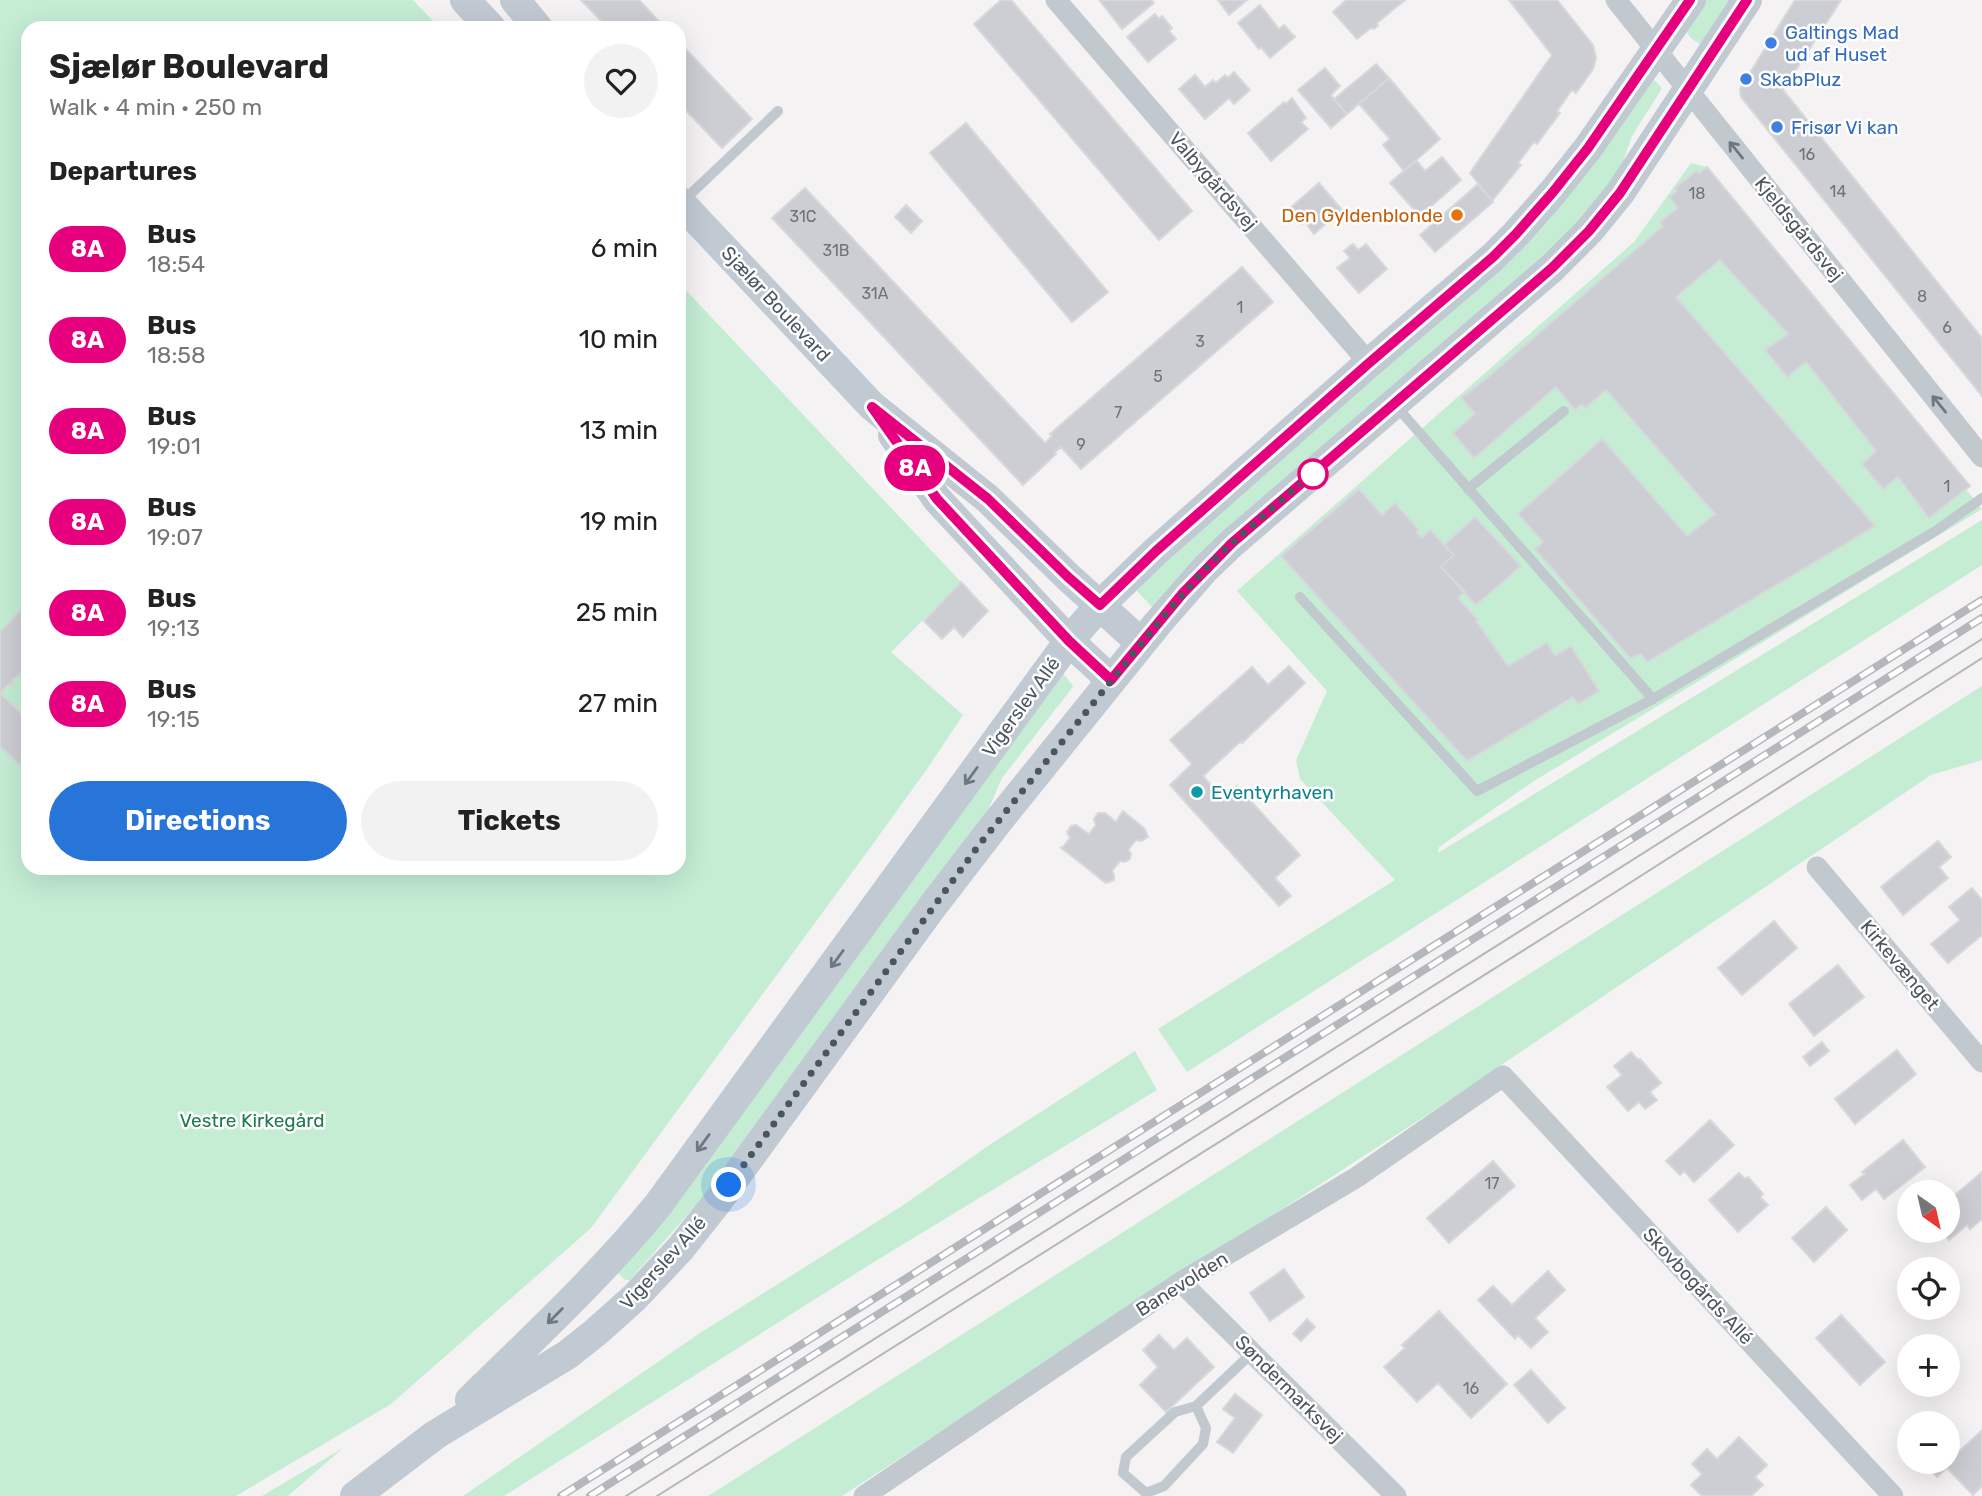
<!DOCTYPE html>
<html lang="en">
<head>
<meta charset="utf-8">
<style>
	body { margin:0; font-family:Rubik,sans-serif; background:#f2f2f2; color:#222; height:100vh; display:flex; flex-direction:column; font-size:26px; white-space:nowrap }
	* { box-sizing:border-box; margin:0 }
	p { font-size:23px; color:#767676 }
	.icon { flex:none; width:38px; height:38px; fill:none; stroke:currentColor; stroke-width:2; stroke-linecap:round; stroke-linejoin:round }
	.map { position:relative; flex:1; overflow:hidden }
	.drawer { position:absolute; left:21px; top:21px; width:665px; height:854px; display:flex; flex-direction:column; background:#fff; border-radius:21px; box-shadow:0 7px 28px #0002 }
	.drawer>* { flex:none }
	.badge { padding:0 14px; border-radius:23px; font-size:24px; line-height:46px }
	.needle { width:46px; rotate:146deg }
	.controls { position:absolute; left:1897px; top:1180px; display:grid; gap:14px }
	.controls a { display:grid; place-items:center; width:63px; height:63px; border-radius:50%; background:#fff; box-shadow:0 7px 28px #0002; font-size:35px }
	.you { position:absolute; width:35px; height:35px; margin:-18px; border:5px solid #fff; border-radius:50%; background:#1a73e8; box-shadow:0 0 0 10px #1a73e833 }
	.map>.badge { position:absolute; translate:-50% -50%; box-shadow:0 0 0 4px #fff }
	h2 { padding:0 28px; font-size:26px; line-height:63px }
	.round { display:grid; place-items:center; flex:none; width:74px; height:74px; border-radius:37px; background:#f2f2f2 }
	.headline { display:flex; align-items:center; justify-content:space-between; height:119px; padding:0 28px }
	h1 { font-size:33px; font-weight:700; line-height:52px }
	.button { display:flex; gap:14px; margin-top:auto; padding:14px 28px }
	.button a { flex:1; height:80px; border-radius:42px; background:#2775d8; color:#fff; font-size:28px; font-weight:700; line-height:80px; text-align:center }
	.button a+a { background:#f2f2f2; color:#222 }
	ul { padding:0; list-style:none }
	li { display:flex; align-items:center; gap:21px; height:91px; padding:0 28px }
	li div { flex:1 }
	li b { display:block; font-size:26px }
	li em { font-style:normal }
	li .badge { min-width:77px; font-weight:700; text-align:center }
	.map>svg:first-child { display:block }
	.green { fill:#c4edd4 }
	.building { fill:#ccced3; stroke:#d6d8dc; stroke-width:2 }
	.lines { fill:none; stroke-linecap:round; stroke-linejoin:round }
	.lane { stroke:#c1c9cf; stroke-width:10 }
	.street { stroke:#c1c9cf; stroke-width:21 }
	.secondary { stroke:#c1cad3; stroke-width:30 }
	.tram { stroke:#b4b7bb; stroke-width:2 }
	.rail-casing { stroke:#b4b7bb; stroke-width:8 }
	.rail { stroke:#fff; stroke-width:5; stroke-dasharray:16; stroke-linecap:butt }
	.oneway { stroke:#6e7880 }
	.oneway2 { stroke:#6e7881 }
	.line-casing { stroke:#fff; stroke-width:16 }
	.line { stroke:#e6007e; stroke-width:10 }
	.walk { stroke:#4b555e; stroke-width:7; stroke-dasharray:0 12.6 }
	.shop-dot { fill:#3f7fe0; stroke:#fff; stroke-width:2.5 }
	.food-dot { fill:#e8710a; stroke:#fff; stroke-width:2.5 }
	.stop-dot { fill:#fff; stroke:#e6007e; stroke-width:3.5 }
	.culture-dot { fill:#0f9aa8; stroke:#fff; stroke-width:2.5 }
	.labels { text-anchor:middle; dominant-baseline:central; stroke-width:5; stroke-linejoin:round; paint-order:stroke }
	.number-label { font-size:16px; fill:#6b737b }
	.shop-label { font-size:19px; fill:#366cbe; stroke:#fff; text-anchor:start }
	.street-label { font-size:19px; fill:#4b555e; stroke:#fff }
	.food-label { font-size:19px; fill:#c56008; stroke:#fff; text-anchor:end }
	.culture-label { font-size:19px; fill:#0d838f; stroke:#fff; text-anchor:start }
	.park-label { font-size:19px; fill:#1f7b4d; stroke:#fff }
</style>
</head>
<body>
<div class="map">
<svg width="1982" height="1496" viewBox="0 0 1982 1496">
	<rect width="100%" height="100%" fill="#f4f2f2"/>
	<!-- green -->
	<path class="green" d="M0,0H413L440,28H28V868H679V283L961,582L891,652L963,715L927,769L870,848L591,1228L391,1404L236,1496H0Z
		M1705,0H1733L1702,46L1691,38L1685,30Z
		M1653,79L1661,87V90L1632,136L1619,173L1575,229L1154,609L1135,589Z
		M1691,163L1707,167L1982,509L1534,781L1439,847L1438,853L1982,520V565L1187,1072L1158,1029L1395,880L1300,779L1296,760L1327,691L1237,591L1634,242Z
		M1063,673L1073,686L1072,688L1002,778L989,808L961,848L702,1198L630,1280H625L618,1273Z
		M1982,686V760L1931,775L1442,1105L842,1496H708Z
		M1135,1051L1157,1090L869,1265L504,1496H463L700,1333L902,1206L988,1146Z
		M343,1448L288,1496H262Z"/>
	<!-- building -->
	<path class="building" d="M581,0H639L665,28H608Z
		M1001,0H1011L1192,211L1159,240L974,24Z
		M1102,0H1151L1154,3L1122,29L1100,1Z
		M1218,0H1247L1229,15Z
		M1346,0H1405L1377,23L1378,26L1374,29L1371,28L1357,39L1333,12Z
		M1509,0H1557L1593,45L1596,58L1593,69L1576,93L1572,90L1557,111L1560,113L1537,144L1534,142L1518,163L1521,165L1492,201L1470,173L1552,55Z
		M1795,0H1841L1783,90L1982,338V396L1741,97L1740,89Z
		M1260,5L1279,29L1284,25L1295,37L1270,58L1261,47L1259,49L1238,23Z
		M1155,14L1159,19L1162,16L1172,28L1169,31L1176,39L1148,62L1127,37Z
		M679,42L752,119L722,148L679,103Z
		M1376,64L1389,78L1347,114L1334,99Z
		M1325,68L1340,86L1331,95L1347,114L1331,128L1298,90Z
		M1234,72L1250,90L1234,104L1229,98L1205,119L1179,89L1195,75L1205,87L1213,80L1216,83L1225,75L1228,78Z
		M1389,78L1440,139L1404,171L1383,145L1390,139L1359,104Z
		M1292,98L1306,118L1301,122L1308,129L1271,161L1248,133L1284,102L1286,104Z
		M966,123L1108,292L1072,322L930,153Z
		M1442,157L1461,180L1420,216L1390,183L1416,160L1425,171Z
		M1707,167L1970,486L1929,518L1898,477L1883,489L1862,464L1876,451L1806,362L1787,377L1765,350L1788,334L1720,260L1676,297L1875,526L1647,662L1641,654L1630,658L1535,549L1543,542L1518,514L1602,439L1687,536L1715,514L1606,390L1585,408L1582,404L1575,410L1556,387L1474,458L1453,433L1475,414L1461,398L1486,379L1663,226L1660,222L1678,208L1669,197L1677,191L1675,188L1695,172L1697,171L1699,173Z
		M1319,183L1342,210L1314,234L1304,221L1302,224L1289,209Z
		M1478,184L1493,202L1435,252L1420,235Z
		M805,188L1045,443L1052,436L1050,434L1242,267L1273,302L1081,469L1061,447L1054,453L1056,454L1023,485L772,218Z
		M906,205L922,221L911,233L895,217Z
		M1353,244L1358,250L1366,244L1387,269L1359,293L1337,268L1350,258L1344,251Z
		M1359,489L1382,515L1395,503L1419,530L1416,532L1422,538L1430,530L1454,555L1441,567L1465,592L1458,598L1478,620L1476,621L1508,666L1547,643L1555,656L1571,646L1599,691L1578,704L1573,697L1467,761L1281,556Z
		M1475,517L1521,566L1476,605L1441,567L1454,555L1444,545Z
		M961,582L988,611L963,637L954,627L942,639L924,621Z
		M25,605L28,607V664L21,672L23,674L21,676L19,674L11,682L13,684L11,686L9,684L0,693L28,720V773L0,746V632Z
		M1289,666L1305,683L1242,743L1241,741L1203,776L1223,799L1237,786L1300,855L1275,878L1291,896L1279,906L1170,785L1192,764L1170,740L1252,667L1268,685Z
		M1123,811L1145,829L1148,837L1141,841L1136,840L1128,850L1131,853L1130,859L1125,862L1120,861L1112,871L1114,875V880L1106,883L1060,847L1062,848L1070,838L1067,832L1071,826L1076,825L1089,834L1096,825L1094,819L1098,813H1105L1116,822Z
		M1938,841L1951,857L1939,867L1948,878L1903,915L1881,887Z
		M1972,888L1982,900V935L1948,963L1931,944L1960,920L1949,907Z
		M1774,921L1797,948L1742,995L1718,968Z
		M1838,965L1864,997L1814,1036L1789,1004Z
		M1822,1042L1829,1051L1810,1066L1803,1057Z
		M1897,1050L1916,1074L1855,1124L1835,1099Z
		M1631,1052L1638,1060L1640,1059L1661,1083L1650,1092L1657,1100L1645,1109L1639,1102L1628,1111L1607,1087L1622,1075L1614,1066Z
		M1710,1120L1734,1145L1694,1182L1684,1171L1680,1175L1666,1161Z
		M1903,1140L1925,1167L1884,1199L1876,1189L1862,1200L1850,1185L1865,1174L1862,1172Z
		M1493,1161L1515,1186L1449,1243L1427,1218Z
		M1982,1172V1219L1970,1229L1967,1225L1949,1240L1941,1230H1948V1201Z
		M1739,1173L1745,1179L1748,1177L1763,1194L1760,1197L1768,1205L1738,1232L1709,1200Z
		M1826,1207L1847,1230L1814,1262L1792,1238Z
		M1284,1269L1304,1297L1270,1321L1250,1293Z
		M1548,1271L1565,1290L1535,1318L1548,1332L1531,1348L1518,1335L1515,1339L1478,1300L1493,1286L1512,1305Z
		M1439,1311L1507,1384L1471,1418L1438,1383L1417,1402L1384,1367L1405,1348L1402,1345Z
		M1841,1315L1885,1362L1860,1385L1816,1338Z
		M1307,1319L1315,1327L1301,1341L1293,1334Z
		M1159,1335L1174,1350L1187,1338L1214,1367L1166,1412L1140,1385L1158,1367L1143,1350Z
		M1531,1370L1565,1408L1548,1423L1514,1385Z
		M1235,1394L1262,1415L1233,1453L1217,1442L1235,1418L1223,1409Z
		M1982,1430V1486L1973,1495L1947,1468L1937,1477L1922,1461H1948V1457L1950,1460Z
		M1739,1437L1767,1465L1755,1477L1763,1485L1751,1496H1702L1691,1485L1702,1474L1692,1464L1707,1449L1717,1459Z"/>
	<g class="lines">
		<!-- lane -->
		<path class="lane" d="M681,203L778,111
			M1396,406L1653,699
			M1468,489L1564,411
			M1300,597L1477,791L1653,699L1937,530L1982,498
			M1196,1406L1206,1428L1203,1444L1164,1486L1146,1493L1123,1473L1126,1457L1175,1412L1196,1406L1252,1353"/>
		<!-- street -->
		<path class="street" d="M1056,0L1369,363
			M1616,0L1982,457
			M1817,867L1982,1062
			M1181,1282L1396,1496
			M864,1496L1181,1282L1357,1177L1503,1076L1893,1496"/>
		<!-- secondary -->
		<path class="secondary" d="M465,0L491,28
			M515,0L538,28
			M679,201L872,406L988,499L1068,577L1141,643
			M893,435L937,499L1069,641L1111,680
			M470,1400C534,1337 601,1275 658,1205L1069,641L1100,605L1156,551L1369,363L1493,257L1516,234L1553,192L1588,148L1691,0
			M355,1496L435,1435L567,1355L596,1332L634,1298L680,1249L718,1201L932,907L995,825L1157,624L1205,569L1232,543L1552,268L1589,231L1620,193L1747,0"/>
		<!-- tram -->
		<path class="tram" d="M626,1496L1982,639
			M657,1496L1578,916L1982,658"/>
		<!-- rail casing -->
		<g class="rail-casing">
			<path id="rail" d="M561,1496L1982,600
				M590,1496L1982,618"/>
		</g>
		<!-- rail -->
		<use href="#rail" class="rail"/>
	</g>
	<!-- one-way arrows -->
	<defs><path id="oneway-shaft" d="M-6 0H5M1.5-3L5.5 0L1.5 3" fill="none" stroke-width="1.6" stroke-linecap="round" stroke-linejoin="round" transform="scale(1.75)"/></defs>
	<g class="oneway">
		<use href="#oneway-shaft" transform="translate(1736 150) rotate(-129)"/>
		<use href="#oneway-shaft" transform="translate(1939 404) rotate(-129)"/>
	</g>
	<g class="oneway2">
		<use href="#oneway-shaft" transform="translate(971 776) rotate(126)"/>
		<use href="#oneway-shaft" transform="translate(837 959) rotate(126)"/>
		<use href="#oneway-shaft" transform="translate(703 1143) rotate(126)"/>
		<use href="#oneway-shaft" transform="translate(555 1316) rotate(135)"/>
	</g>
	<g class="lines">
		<!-- line casing -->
		<g class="line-casing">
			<path id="line" d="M1690,0L1588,148L1553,192L1516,234L1493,257L1369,363L1156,551L1100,605L1068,577L988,499L872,407L937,499L1069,641L1111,680L1183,593L1232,543L1552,268L1589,231L1620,193L1747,0"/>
		</g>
		<!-- line -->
		<use href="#line" class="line"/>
		<!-- walk -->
		<path class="walk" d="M729,1185L979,845L1157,624L1205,569L1232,543L1316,470L1313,474"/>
	</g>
	<!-- markers -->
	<g class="shop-dot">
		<circle cx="1771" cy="43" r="7"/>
		<circle cx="1746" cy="79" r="7"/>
		<circle cx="1777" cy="127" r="7"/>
	</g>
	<circle class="food-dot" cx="1457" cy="215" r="7"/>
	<circle class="stop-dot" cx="1313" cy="474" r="14"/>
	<circle class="culture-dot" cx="1197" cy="792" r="7"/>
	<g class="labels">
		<!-- number labels -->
		<g class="number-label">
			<text x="1807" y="154">16</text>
			<text x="1838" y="191">14</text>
			<text x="1697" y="193">18</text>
			<text x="803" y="216">31C</text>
			<text x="836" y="250">31B</text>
			<text x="875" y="293">31A</text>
			<text x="1922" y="296">8</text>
			<text x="1240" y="307">1</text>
			<text x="1947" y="327">6</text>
			<text x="1200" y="341">3</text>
			<text x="1158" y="376">5</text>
			<text x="1118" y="412">7</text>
			<text x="1081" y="444">9</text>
			<text x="1947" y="486">1</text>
			<text x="1492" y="1183">17</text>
			<text x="1471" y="1388">16</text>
		</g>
		<!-- shop labels -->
		<g class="shop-label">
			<text x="1785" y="32">Galtings Mad<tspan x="1785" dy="22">ud af Huset</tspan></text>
			<text x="1760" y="79">SkabPluz</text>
			<text x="1791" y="127">Frisør Vi kan</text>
		</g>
		<!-- street labels -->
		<g class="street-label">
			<text transform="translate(1213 181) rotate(49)">Valbygårdsvej</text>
			<text transform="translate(1799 229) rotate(51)">Kjeldsgårdsvej</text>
			<text transform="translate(776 304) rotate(47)">Sjælør Boulevard</text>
			<text transform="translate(1021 707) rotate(-54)">Vigerslev Allé</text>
			<text transform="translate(1900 965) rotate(50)">Kirkevænget</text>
			<text transform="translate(663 1263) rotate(-48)">Vigerslev Allé</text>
			<text transform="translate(1182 1284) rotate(-32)">Banevolden</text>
			<text transform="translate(1698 1286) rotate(47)">Skovbogårds Allé</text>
			<text transform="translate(1289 1389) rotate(45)">Søndermarksvej</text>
		</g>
		<!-- food labels -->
		<g class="food-label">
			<text x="1443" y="215">Den Gyldenblonde</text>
		</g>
		<!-- culture labels -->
		<g class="culture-label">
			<text x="1211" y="792">Eventyrhaven</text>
		</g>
		<!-- park labels -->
		<g class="park-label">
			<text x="252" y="1120">Vestre Kirkegård</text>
		</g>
	</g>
</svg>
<div class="controls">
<a><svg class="needle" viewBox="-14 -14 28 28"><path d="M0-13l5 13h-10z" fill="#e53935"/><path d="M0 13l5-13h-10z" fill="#767676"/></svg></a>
<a><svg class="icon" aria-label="locate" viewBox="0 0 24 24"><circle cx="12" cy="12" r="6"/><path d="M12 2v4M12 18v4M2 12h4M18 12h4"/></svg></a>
<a>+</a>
<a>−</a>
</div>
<div class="you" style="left:729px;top:1185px"></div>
<b class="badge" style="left:915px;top:468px;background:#e6007e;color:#fff">8A</b>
<section class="drawer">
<div class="headline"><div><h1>Sjælør Boulevard</h1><p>Walk · 4 min · 250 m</p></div><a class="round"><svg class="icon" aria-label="heart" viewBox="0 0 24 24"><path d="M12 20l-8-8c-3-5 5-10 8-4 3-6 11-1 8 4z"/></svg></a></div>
<h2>Departures</h2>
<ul>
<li><span class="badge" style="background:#e6007e;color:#fff">8A</span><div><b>Bus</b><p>18:54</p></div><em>6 min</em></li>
<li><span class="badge" style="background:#e6007e;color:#fff">8A</span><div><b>Bus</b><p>18:58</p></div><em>10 min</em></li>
<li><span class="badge" style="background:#e6007e;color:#fff">8A</span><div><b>Bus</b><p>19:01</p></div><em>13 min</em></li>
<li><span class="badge" style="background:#e6007e;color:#fff">8A</span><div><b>Bus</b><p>19:07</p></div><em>19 min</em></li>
<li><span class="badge" style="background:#e6007e;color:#fff">8A</span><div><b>Bus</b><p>19:13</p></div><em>25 min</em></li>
<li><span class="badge" style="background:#e6007e;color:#fff">8A</span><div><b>Bus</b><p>19:15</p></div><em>27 min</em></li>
</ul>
<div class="button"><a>Directions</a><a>Tickets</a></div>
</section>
</div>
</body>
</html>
